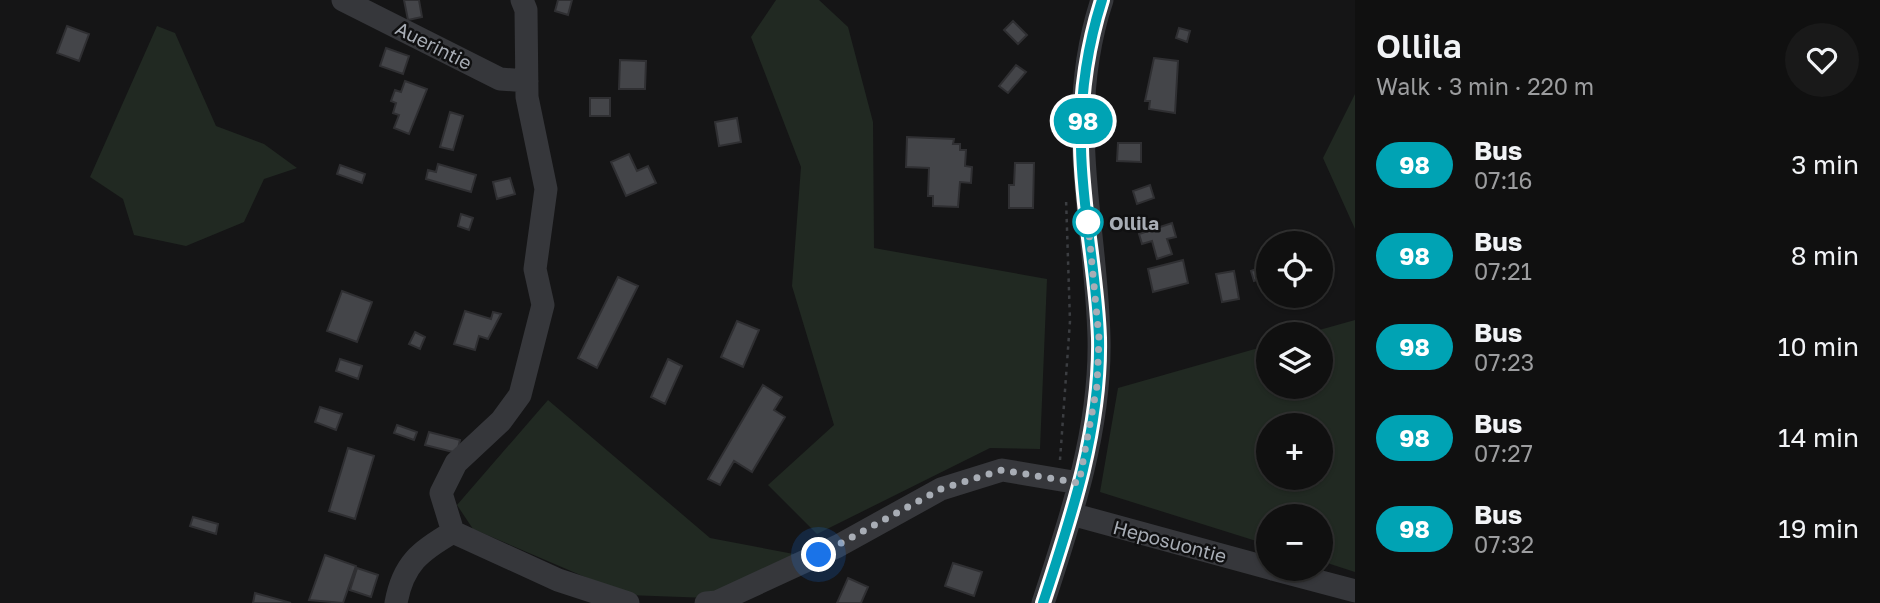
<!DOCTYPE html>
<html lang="en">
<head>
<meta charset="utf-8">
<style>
	body { margin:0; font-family:"Golos Text",sans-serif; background:#191919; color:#f1f3f6; height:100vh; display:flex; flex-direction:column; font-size:26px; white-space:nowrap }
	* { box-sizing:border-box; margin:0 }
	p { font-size:23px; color:#9c9d9f }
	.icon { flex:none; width:38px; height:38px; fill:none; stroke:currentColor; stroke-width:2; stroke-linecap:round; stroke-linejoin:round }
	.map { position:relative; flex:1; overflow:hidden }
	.details { display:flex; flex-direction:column; background:#101010; width:525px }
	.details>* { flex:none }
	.badge { padding:0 14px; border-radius:23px; font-size:24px; line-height:46px }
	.buttons { position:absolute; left:1256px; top:231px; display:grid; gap:14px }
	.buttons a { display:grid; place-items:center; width:77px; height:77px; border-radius:50%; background:#101010; box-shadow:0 2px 5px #0004,0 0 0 2px #303030; font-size:35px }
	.you { position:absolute; width:35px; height:35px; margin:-18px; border:5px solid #fff; border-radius:50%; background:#1a73e8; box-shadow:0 0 0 10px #1a73e833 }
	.map>.badge { position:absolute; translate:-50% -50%; box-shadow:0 0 0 4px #fff }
	.round { display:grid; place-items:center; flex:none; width:74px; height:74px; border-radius:37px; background:#191919 }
	.overview { display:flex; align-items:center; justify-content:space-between; height:119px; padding:0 21px }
	h1 { font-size:33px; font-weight:600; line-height:52px }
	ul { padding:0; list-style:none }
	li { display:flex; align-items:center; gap:21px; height:91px; padding:0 21px }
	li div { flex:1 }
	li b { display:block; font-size:26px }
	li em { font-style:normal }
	li .badge { min-width:77px; font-weight:700; text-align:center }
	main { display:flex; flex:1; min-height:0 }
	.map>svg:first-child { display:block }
	.green { fill:#212922; fill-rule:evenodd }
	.building { fill:#444549; stroke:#2f2f32; stroke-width:2 }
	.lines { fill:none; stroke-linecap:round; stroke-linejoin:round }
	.path { stroke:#3c3e42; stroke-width:2.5; stroke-dasharray:3.5 5; stroke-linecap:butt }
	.minor { stroke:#36373b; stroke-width:23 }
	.line-casing { stroke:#fff; stroke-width:16 }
	.line { stroke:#00a3b4; stroke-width:10 }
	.walk { stroke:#a8adb5; stroke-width:7; stroke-dasharray:0 12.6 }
	.stop-dot { fill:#fff; stroke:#00a3b4; stroke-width:3.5 }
	.labels { text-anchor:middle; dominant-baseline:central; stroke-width:5; stroke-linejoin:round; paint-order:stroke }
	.street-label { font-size:19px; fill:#a8adb5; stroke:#101011 }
	.stop-label { font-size:19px; font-weight:bold; fill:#a8adb5; stroke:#101011; text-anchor:start }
</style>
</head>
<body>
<main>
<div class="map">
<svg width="1355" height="603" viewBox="0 0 1355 603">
	<rect width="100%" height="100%" fill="#151516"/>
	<!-- green -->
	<path class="green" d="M776,0H819L848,27L873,122L874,248L1047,279L1040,449L990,448L817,534L768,485L834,425L792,286L801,167L751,37Z
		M157,26L175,33L216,126L264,144L297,168L264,179L244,222L186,246L134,235L123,199L90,177Z
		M1355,94V229L1323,158Z
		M1355,320V572L1321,561V516H1269V545L1100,492L1118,388L1269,345V387H1321V334H1305ZM1321,425V478H1269V425Z
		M548,400L710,538L799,555L709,598L627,595L473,529L457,505Z"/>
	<!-- building -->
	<path class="building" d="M404,0H419L422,17L408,20Z
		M558,0H572L568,15L555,11Z
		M1013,21L1027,35L1018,44L1004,30Z
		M67,26L89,34L79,61L57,53Z
		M1179,28L1190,31L1187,42L1176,38Z
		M386,48L409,56L403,74L380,66Z
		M1154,58L1178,61L1175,113L1149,109L1150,101H1145Z
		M620,60L646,61L645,89H619Z
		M1016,65L1026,72L1008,93L999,86Z
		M405,81L427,89L409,134L394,128L399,115L393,113L396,103L391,101L395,90L401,92Z
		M590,98H610V116H590Z
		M450,112L463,116L453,150L440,147Z
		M737,118L741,142L719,146L715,122Z
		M907,137L954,139L953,144H960V150H966L965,166L972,167L971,183L960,182L958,207L933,206V196H928L929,168L906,167Z
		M1118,143H1141V162L1117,161Z
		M629,154L637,171L648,166L656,183L626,196L611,162Z
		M1015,163H1034L1033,208H1009V185H1014Z
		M438,164L476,175L471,192L426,179L428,170L436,172Z
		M340,165L365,174L362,183L337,174Z
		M510,178L515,194L497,199L493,182Z
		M1150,185L1154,198L1137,204L1133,191Z
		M461,214L473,218L469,230L458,226Z
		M1172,223L1176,237L1167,239L1172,254L1157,259L1152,241L1142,244L1139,234Z
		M1183,260L1188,283L1153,292L1148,269Z
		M1260,268L1263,278L1254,281L1251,271Z
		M1234,271L1239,299L1222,302L1216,274Z
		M618,277L638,286L597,368L578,358Z
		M342,291L372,302L357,342L327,331Z
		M465,311L491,319L493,312L501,314L488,339L479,336L475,350L454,344Z
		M737,321L759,330L743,367L721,357Z
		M415,332L425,337L420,349L409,344Z
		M340,359L362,366L358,379L336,371Z
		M668,359L682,366L665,404L651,397Z
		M763,385L782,397L774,410L785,417L752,472L734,461L720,485L708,479Z
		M320,407L342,414L336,430L315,422Z
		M397,425L417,432L414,440L394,433Z
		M429,432L460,440L457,453L425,445Z
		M348,448L374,456L355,519L329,511Z
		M193,517L218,524L216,534L190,526Z
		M325,555L356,566L343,603L309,600Z
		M953,563L982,572L974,596L945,586Z
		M357,568L378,575L371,597L350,590Z
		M848,578L868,587L861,603H837Z
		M255,593L291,603H253Z"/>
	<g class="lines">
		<!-- path -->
		<path class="path" d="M1060,460L1070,321L1066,198"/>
		<!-- minor -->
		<path class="minor" d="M343,0L500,79L527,81
			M522,0L526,10L527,97L546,189L535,269L543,305L520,395L501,421L456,463L441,493L453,532L558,580L628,603
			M1071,514L1269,568
			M1272,569L1355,591
			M396,603C403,564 420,551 453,532
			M706,603L717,602L838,546L941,489L1002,470L1079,483
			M1043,603C1071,518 1101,429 1099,338C1096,219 1063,119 1102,0"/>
	</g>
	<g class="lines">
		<!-- line casing -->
		<g class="line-casing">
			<path id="line" d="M1043,603C1071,518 1101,429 1099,338C1097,275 1082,211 1081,147C1080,98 1087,47 1102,0"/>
		</g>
		<!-- line -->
		<use href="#line" class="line"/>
		<!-- walk -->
		<path class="walk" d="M819,555L941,489L1002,470L1079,483L1097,386L1099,338L1088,222"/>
	</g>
	<!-- markers -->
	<circle class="stop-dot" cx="1088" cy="222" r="14"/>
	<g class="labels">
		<!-- street labels -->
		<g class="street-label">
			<text transform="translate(434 45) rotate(27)">Auerintie</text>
			<text transform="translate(1170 541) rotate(15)">Heposuontie</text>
		</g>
		<!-- stop labels -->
		<g class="stop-label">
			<text x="1109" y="222">Ollila</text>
		</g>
	</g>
</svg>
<div class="buttons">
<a><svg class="icon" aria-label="locate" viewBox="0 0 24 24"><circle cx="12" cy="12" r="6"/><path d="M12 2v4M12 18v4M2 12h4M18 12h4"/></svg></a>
<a><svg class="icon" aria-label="layers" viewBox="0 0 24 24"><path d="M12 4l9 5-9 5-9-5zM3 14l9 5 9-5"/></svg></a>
<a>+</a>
<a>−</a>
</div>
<div class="you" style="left:819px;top:555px"></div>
<b class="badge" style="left:1083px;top:121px;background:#00a3b4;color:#fff">98</b>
</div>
<section class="details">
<div class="overview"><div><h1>Ollila</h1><p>Walk · 3 min · 220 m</p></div><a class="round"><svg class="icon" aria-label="heart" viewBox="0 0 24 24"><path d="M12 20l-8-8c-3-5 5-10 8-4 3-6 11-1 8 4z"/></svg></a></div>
<ul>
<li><span class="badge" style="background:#00a3b4;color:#fff">98</span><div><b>Bus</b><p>07:16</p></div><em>3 min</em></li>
<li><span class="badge" style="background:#00a3b4;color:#fff">98</span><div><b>Bus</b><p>07:21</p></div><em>8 min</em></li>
<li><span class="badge" style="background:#00a3b4;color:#fff">98</span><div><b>Bus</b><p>07:23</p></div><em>10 min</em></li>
<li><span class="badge" style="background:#00a3b4;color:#fff">98</span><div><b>Bus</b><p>07:27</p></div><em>14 min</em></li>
<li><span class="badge" style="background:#00a3b4;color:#fff">98</span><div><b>Bus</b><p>07:32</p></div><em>19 min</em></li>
</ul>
</section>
</main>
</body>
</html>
